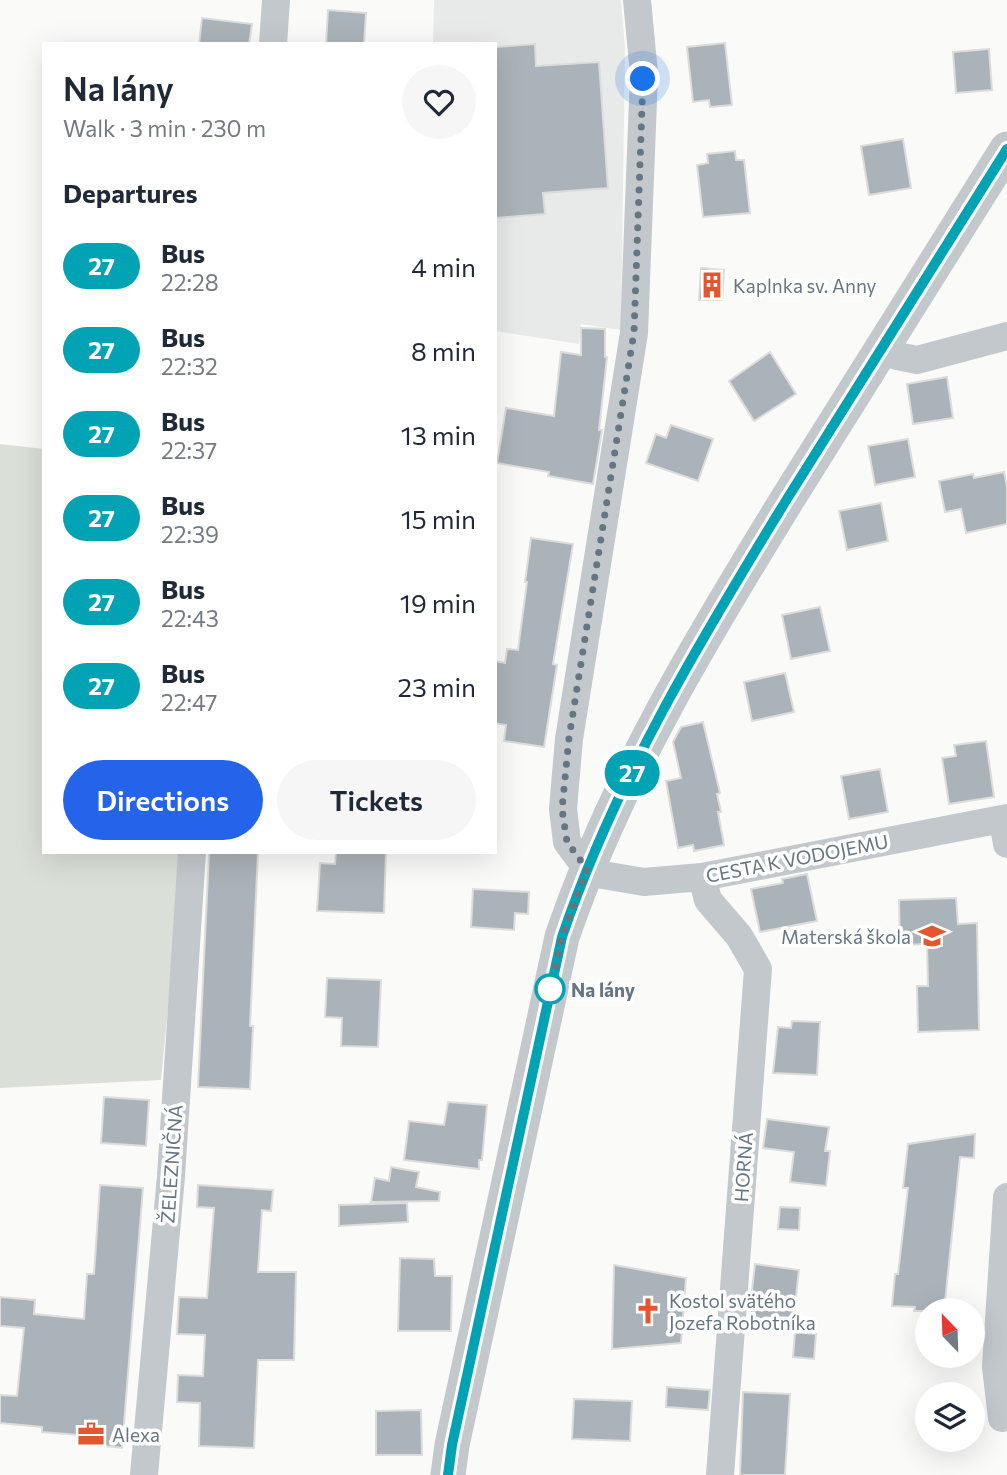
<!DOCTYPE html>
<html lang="en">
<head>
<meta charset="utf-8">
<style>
	body { margin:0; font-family:Commissioner,sans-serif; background:#f6f6f7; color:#1f2937; height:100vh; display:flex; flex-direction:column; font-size:26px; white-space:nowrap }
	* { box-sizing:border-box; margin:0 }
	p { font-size:23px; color:#747a83 }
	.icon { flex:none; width:38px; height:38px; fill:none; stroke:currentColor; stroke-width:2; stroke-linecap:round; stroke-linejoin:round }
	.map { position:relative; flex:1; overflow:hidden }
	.panel { position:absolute; left:42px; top:42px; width:455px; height:812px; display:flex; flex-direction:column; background:#fff; border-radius:0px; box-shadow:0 7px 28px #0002 }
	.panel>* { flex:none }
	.badge { padding:0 14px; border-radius:23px; font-size:24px; line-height:46px }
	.needle { width:46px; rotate:337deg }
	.fabs { position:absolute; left:915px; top:1298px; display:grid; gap:14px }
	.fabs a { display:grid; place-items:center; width:70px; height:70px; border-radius:50%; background:#fff; box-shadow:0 7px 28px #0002; font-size:35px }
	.you { position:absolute; width:35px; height:35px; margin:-18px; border:5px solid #fff; border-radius:50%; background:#1a73e8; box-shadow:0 0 0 10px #1a73e833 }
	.map>.badge { position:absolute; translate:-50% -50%; box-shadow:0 0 0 4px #fff }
	h2 { padding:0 21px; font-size:26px; line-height:63px }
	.round { display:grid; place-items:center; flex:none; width:74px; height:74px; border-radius:37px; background:#f6f6f7 }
	.overview { display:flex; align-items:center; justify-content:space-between; height:119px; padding:0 21px }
	h1 { font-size:33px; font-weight:600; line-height:52px }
	.cta { display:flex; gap:14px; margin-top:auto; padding:14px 21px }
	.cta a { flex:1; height:80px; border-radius:42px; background:#2563eb; color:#fff; font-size:28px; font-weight:600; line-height:80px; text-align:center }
	.cta a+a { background:#f6f6f7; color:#1f2937 }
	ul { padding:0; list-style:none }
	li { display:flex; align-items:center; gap:21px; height:84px; padding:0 21px }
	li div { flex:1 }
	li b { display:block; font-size:26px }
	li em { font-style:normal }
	li .badge { min-width:77px; font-weight:700; text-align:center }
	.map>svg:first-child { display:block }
	.built { fill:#e8e9e9 }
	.green { fill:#dadfd7 }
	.building { fill:#aab3b9; stroke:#dcdcda; stroke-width:2 }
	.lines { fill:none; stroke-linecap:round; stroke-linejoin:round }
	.minor { stroke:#c3c8cc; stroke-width:28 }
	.tertiary { stroke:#c3c8cc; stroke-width:35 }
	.line-casing { stroke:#fff; stroke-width:16 }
	.line { stroke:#00a3b4; stroke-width:10 }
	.walk { stroke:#657683; stroke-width:7; stroke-dasharray:0 12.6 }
	.stop-dot { fill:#fff; stroke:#00a3b4; stroke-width:3.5 }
	.labels { text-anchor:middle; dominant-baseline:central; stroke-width:7; stroke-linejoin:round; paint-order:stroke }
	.poi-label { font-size:19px; fill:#657683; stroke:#fff; text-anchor:start }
	.street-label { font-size:19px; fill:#657683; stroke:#fff }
	.stop-label { font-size:19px; font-weight:bold; fill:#657683; stroke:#fff; text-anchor:start }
</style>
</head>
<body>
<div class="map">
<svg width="1007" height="1475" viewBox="0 0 1007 1475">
	<rect width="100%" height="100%" fill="#fafaf8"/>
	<!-- built -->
	<path class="built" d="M434,0H621L625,48L621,330L581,324L579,344L495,331V44H433Z"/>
	<!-- green -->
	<path class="green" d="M0,444L44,449V852H183L161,1080L0,1088Z"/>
	<!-- building -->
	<path class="building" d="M328,10L366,13L364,44H326Z
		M202,18L252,24L249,44H199Z
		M725,43L732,105L710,107L709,100L693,102L687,47Z
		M535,44L536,66L599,62L608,188L543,193L545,214L495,218V47Z
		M989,49L992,90L956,93L953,52Z
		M903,139L911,188L869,195L861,146Z
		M735,151L736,160H744L750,213L703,217L697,165L708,163L707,154Z
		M701,268L724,270L722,300H699Z
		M581,328L605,329V357H607L599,430H602L593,484L548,476L549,472L497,463L506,408L554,416L561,352L581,355Z
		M770,352L796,394L754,421L729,381Z
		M947,377L953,418L913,424L907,384Z
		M671,425L713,439L698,481L646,463L656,434L666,438Z
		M908,439L915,477L875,485L868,446Z
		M1004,472L1007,487V524L966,533L961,509L945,512L939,481L973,474L974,478Z
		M881,503L888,541L847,550L839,511Z
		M531,538L573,544L553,664L557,665L544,747L504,741L506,725L495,723V661L505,663L507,649L518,650L527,582H525Z
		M820,607L830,651L791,659L782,615Z
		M785,673L794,712L752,721L744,682Z
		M703,722L720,793L717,794L721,812H718L724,845L694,851L693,845L678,848L666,781L681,778L673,742L681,727Z
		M986,741L994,797L949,804L942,758L956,756L954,745Z
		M880,769L888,812L849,819L841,776Z
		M209,852H258L250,1026H253L250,1089L198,1087Z
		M336,852H386L384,913L317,911L320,863L335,864Z
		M807,874L817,921L760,932L751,889L783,883L782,879Z
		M473,889L529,892L528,914L515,913L514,930L471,927Z
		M956,898L958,924L977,923L979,1030L918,1032L917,986H928L927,944L900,945L899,900Z
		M327,978L381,980L378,1047L341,1046L342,1018L325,1017Z
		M792,1021L820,1022L817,1075L773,1073L778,1027L791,1028Z
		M104,1097L149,1100L146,1146L101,1143Z
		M448,1102L487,1105L482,1160H479V1169L404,1160L409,1121L444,1125Z
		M767,1119L829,1127L825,1151H830L826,1186L790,1182L794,1152L763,1148Z
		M975,1134L974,1158L960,1157L944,1311H914L915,1307L892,1306L895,1274H898L908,1188H903L908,1144Z
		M391,1167L419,1172L416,1187L440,1192L439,1201L371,1202L375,1178L389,1181Z
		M100,1185L143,1188L122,1448L77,1443L78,1435L42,1432V1427L0,1423V1395L17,1396L24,1328L0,1326V1297L35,1300L34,1314L84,1319L87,1274H94Z
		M198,1185L273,1190L271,1211L262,1210L258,1272H296L294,1360H258L254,1448L199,1446L200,1403L177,1402L178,1375L203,1376L205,1335L177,1334L179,1297L207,1298L214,1208L197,1207Z
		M407,1203L408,1222L339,1226V1205Z
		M780,1207L800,1208L799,1230L778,1229Z
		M400,1258L434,1259L435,1276H452L451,1331H398Z
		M755,1264L799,1270L792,1331L748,1326Z
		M614,1265L686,1278L681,1343L612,1349Z
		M795,1332L816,1334L814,1359L793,1357Z
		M667,1387L710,1390L708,1410L666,1407Z
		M743,1392L790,1394L785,1475H740Z
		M574,1399L632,1401L630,1441L572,1439Z
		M421,1410L422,1455H376V1411Z"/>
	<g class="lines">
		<!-- minor -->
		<path class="minor" d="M637,0L644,74L634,333L569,739L563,809L567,842L587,869L603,875L644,882L702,877L1007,818
			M273,44L276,0
			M883,347L897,356L917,360L1007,336
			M1003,819L1007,844
			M702,877L708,900L739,936L758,969L720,1475
			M1002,1418L996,1367L1007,1197
			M144,1475L171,1176L192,852"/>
		<!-- tertiary -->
		<path class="tertiary" d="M448,1475L452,1445L562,937C616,779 703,636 790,495C862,379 935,264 1007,149"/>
	</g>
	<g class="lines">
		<!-- line casing -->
		<g class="line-casing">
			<path id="line" d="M448,1475L452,1445L562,937C615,781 701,639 787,499C860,382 934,266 1007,149"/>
		</g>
		<!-- line -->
		<use href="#line" class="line"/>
		<!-- walk -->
		<path class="walk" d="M550,989L549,996L562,937L587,869L567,842L562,809L569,738L634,332L643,79"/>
	</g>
	<!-- icons -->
	<defs>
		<g id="building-bare" transform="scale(2.1)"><path d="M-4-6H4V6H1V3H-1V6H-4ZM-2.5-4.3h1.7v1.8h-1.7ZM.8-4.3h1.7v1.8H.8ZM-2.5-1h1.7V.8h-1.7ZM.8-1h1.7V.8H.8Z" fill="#e4572e" stroke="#fff" stroke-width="2.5" paint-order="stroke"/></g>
		<g id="school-bare" transform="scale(2.1)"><path d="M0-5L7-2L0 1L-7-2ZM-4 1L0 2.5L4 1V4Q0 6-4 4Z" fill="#e4572e" stroke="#fff" stroke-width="2.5" paint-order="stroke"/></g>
		<g id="church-bare" transform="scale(2.1)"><path d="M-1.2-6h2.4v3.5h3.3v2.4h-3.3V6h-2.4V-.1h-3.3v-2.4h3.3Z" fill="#e4572e" stroke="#fff" stroke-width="2.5" paint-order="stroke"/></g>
		<g id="office-bare" transform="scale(2.1)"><path d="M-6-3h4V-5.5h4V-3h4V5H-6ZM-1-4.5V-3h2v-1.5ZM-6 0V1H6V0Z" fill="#e4572e" stroke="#fff" stroke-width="2.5" paint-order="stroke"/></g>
	</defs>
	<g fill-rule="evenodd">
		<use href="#building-bare" x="712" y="285"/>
		<use href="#school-bare" x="932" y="936"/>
		<use href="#church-bare" x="648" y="1311"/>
		<use href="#office-bare" x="91" y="1434"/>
	</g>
	<!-- markers -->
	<circle class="stop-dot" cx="550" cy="989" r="14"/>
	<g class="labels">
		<!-- poi labels -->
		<g class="poi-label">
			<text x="733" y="285">Kaplnka sv. Anny</text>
			<text x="911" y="936" text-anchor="end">Materská škola</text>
			<text x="669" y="1300">Kostol svätého<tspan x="669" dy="22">Jozefa Robotníka</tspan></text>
			<text x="112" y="1434">Alexa</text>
		</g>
		<!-- street labels -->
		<g class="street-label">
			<text transform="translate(797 858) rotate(-11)">CESTA K VODOJEMU</text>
			<text transform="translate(171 1164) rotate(-86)">ŽELEZNIČNÁ</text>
			<text transform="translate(743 1167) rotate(-86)">HORNÁ</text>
		</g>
		<!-- stop labels -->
		<g class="stop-label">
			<text x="571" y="989">Na lány</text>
		</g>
	</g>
</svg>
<div class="fabs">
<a><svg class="needle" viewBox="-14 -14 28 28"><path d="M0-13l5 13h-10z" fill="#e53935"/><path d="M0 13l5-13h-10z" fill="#747a83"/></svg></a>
<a><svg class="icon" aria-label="layers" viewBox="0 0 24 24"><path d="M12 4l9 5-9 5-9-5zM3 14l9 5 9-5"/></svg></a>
</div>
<div class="you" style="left:643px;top:79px"></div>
<b class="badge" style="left:632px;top:773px;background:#00a3b4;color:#fff">27</b>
<section class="panel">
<div class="overview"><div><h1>Na lány</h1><p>Walk · 3 min · 230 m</p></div><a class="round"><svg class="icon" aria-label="heart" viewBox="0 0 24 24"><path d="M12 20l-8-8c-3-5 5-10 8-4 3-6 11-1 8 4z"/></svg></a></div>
<h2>Departures</h2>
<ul>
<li><span class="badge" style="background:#00a3b4;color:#fff">27</span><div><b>Bus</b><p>22:28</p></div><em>4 min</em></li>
<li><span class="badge" style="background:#00a3b4;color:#fff">27</span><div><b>Bus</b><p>22:32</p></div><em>8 min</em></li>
<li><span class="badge" style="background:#00a3b4;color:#fff">27</span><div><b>Bus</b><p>22:37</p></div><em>13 min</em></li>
<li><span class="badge" style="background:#00a3b4;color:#fff">27</span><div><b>Bus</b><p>22:39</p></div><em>15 min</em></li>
<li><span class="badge" style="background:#00a3b4;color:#fff">27</span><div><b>Bus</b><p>22:43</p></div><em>19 min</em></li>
<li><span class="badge" style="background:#00a3b4;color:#fff">27</span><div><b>Bus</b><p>22:47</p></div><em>23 min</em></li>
</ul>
<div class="cta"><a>Directions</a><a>Tickets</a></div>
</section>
</div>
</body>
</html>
